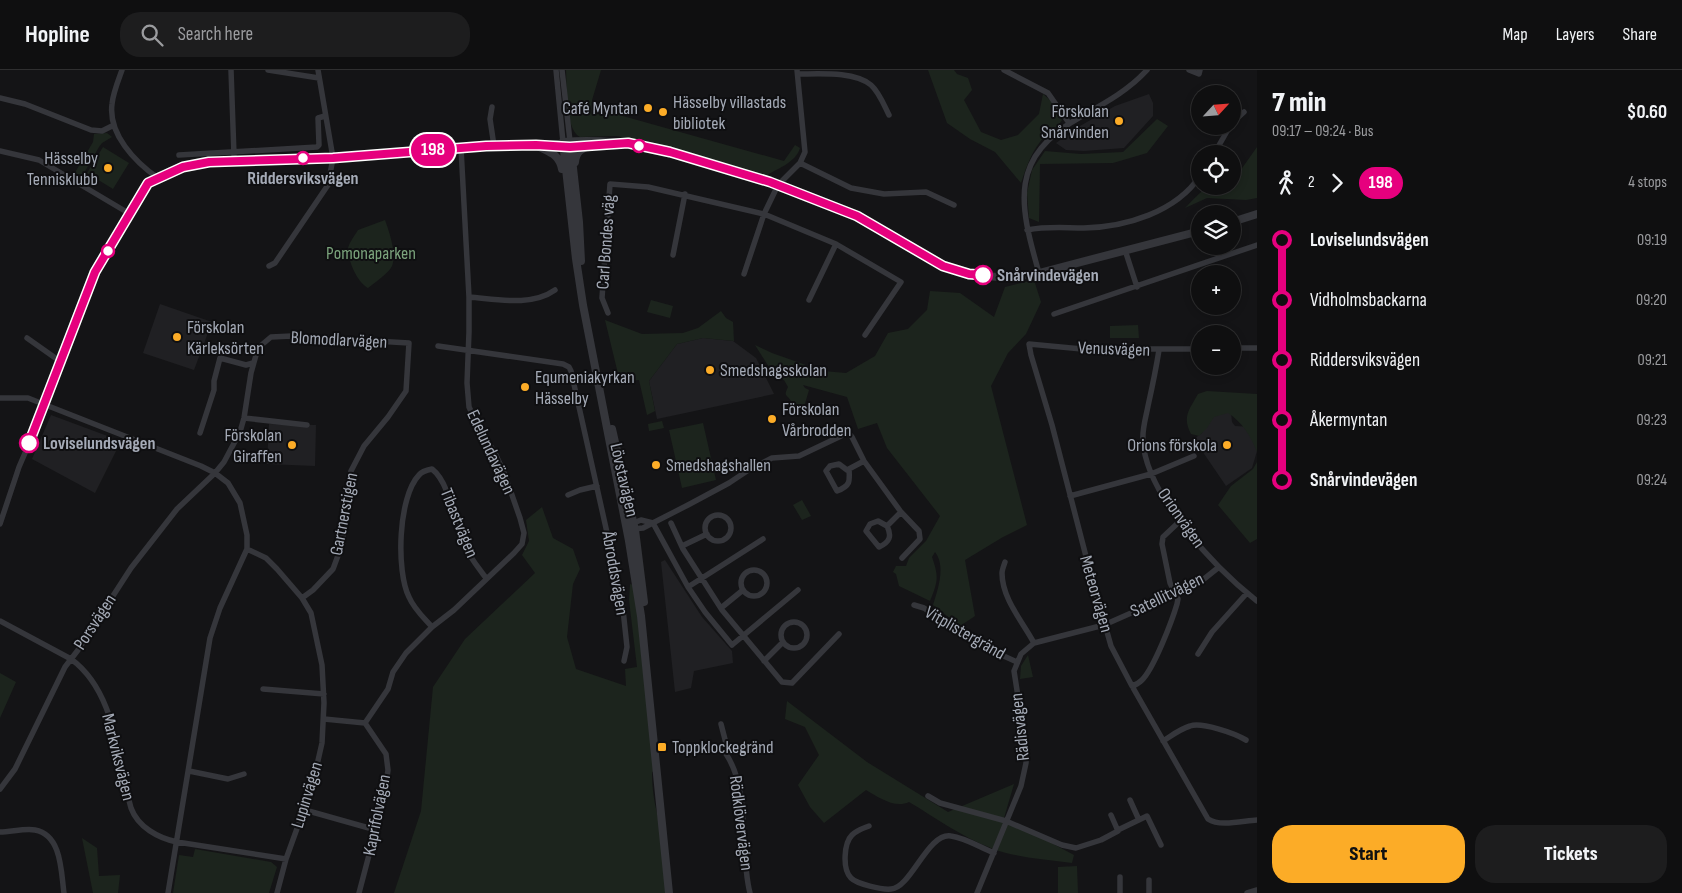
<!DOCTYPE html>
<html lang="en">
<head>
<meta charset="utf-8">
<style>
	body { margin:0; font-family:"Sofia Sans Condensed",sans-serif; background:#1d1d1e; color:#f1f3f6; height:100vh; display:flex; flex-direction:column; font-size:19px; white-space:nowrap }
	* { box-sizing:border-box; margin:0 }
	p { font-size:16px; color:#9b9c9f }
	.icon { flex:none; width:28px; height:28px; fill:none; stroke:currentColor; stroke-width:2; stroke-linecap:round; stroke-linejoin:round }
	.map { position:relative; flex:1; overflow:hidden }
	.sheet { display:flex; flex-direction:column; background:#0f0f10; width:425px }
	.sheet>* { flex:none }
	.badge { padding:0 10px; border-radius:16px; font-size:18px; line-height:32px }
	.needle { width:32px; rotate:64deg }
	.buttons { position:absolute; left:1191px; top:15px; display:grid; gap:10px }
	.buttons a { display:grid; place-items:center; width:50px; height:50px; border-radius:50%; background:#0f0f10; box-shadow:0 2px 8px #0003,0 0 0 1px #2f2f30; font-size:25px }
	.map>.badge { position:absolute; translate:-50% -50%; box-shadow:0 0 0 2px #fff }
	.legs { display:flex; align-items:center; gap:8px; height:55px; padding:0 15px; font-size:16px }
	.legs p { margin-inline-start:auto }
	.overview { display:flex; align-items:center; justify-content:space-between; height:85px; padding:0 15px }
	h1 { font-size:28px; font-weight:800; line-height:38px }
	.primary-button { display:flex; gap:10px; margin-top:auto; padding:10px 15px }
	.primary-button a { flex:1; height:58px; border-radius:20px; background:#fcac27; color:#111; font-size:20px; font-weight:800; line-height:58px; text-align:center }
	.primary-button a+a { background:#1d1d1e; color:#f1f3f6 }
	ul { padding:0 15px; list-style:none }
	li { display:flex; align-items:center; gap:18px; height:60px; font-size:19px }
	li i { display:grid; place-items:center; width:8px; height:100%; margin:0 6px; background:currentColor }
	li i::after { content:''; width:12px; height:12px; margin:-6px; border:4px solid; border-radius:50%; background:#0f0f10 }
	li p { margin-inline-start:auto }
	li:first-child i { background:linear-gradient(#0000 50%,currentColor 0) }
	li:last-child i { background:linear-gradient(currentColor 50%,#0000 0) }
	header { display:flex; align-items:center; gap:30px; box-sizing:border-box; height:70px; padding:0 25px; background:#0f0f10; border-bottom:1px solid #2f2f30 }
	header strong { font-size:24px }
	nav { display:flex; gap:28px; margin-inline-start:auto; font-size:18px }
	.search { width:350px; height:45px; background:#1d1d1e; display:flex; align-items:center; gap:12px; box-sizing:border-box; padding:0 18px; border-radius:20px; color:#9b9c9f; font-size:19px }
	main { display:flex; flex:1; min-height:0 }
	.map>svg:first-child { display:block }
	.built { fill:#202023 }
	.green { fill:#1c241d }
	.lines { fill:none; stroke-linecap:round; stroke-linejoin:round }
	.minor { stroke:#35363b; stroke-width:5.5 }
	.tertiary { stroke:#35363b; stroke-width:8 }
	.line-1-casing { stroke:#fff; stroke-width:11 }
	.line-1 { stroke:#e6007e; stroke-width:8 }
	.poi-dot { fill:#fcac27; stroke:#0f0f11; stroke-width:2 }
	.stop-1-dot { fill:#fff; stroke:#e6007e; stroke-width:2.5 }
	.labels { text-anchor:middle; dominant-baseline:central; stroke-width:4; stroke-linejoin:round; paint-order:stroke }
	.poi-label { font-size:18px; fill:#a5abb7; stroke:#0f0f11; text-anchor:start }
	.stop-label { font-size:18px; font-weight:bold; fill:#a5abb7; stroke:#0f0f11; text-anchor:start }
	.street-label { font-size:18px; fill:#a5abb7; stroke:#0f0f11 }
	.park-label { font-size:18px; fill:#7ba37c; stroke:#0f0f11 }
</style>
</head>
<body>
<header>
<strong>Hopline</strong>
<div class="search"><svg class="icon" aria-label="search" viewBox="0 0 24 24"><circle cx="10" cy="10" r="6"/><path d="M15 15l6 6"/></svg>Search here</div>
<nav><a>Map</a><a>Layers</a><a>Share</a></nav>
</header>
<main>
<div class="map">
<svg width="1257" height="823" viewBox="0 0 1257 823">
	<rect width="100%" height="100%" fill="#141416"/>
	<!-- built -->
	<path class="built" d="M1149,24L1153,33V46L1124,78L1084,81L1066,80L1056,73L1080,56L1115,36Z
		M160,234L212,252L194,300L143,283Z
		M703,268L733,271L756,288L774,324L657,349L649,311L677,274Z
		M1230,334L1232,352L1235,356L1251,357L1257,381L1252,398L1226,416L1194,369L1202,363L1211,335Z
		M51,345L121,371L95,423L32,389Z
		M269,354L316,355L315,396L267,394Z
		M665,490L702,547L732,581L733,593L694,601L691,618L675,622L661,492Z"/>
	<!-- green -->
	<path class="green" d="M566,0H601L592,30L595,36L605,41L784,91L795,75L800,78C796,92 779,98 767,105L652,72L616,66L580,67C565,60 567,16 566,0Z
		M928,0H954L957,4L968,8L972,20L964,30L981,62L1001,70L1018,65L1039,44L1043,24L1051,31L1062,50C1058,57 1051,60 1045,66C1032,80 1027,95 1021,113L995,82L970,69L947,53Z
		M1157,49L1168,56L1147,83L1113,93L1040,94L1039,152L1029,148L1027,123L1032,100L1045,81L1081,84L1123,82Z
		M107,63L112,67L102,73L99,77L80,110L73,106L93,72L94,64Z
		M103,77L129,93L113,119L87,103Z
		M1257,77V128L1246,130L1207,128L1185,138C1205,118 1203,116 1232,116L1233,111Z
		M385,150C389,161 397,184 392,196C389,203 374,213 368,218C357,212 348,191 348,178C349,173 355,165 358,160Z
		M1034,210L1041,232L1026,264L1008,283L991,316L1027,455L1003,467L965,490L975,546L960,556L933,535C938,519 946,496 935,482L932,487C939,507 938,511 930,531L899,516L896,504L893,502L896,496H906L909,488L926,471L940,446L887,378L877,353L858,359L847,327L803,315L805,318L809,320L803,340L790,335L791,331C787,324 783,327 788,317L784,310L776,308L755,275L772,283L823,301L846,303L875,286L888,263L908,259L927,240L930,221L960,223L994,247L1005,217Z
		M651,230L673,236L670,248L647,242Z
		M721,241L726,248L733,252L734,271L703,268L677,274L649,311L655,341L647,345L639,310L620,312L605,250L642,264L683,263L698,258Z
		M1138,255L1139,268H1110V256Z
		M1207,321L1257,324V382C1250,365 1243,353 1228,343L1214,347L1207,358L1199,366L1191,364C1182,347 1189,340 1198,324Z
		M662,351L664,358L649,361L648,354Z
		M703,353L716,410L682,418L669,360Z
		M1257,392V469L1250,473L1218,435L1231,416L1253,399Z
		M802,430L811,446L802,450L793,435Z
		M542,437L553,468L573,479L580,499L573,514L567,567L576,599L626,616L625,599L637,597L629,530L630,514L633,515L635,522L654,701L652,702C652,718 654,732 658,747L667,823H394L421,741L433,617L465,569L535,503L522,485L529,471L526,450Z
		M1028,585L1033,607L1020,609L1021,596Z
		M0,603L16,612L0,648Z
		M787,631L867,692L948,742L1014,714L1004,748L1074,785L1072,793C1045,789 1016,788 991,778C962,767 936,748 909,732C895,739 878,727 866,720L824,753L810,737L798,715L819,685L805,657L785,649Z
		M82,768L97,778L99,806L120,805L118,823H93Z
		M195,779L271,792L277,797L269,823H173L179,785L193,787Z
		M1077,796L1078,823H1058V797Z"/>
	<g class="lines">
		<!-- minor -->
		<path class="minor" d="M122,0C118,11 113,23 112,34C108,64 135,92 158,108
			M231,0L234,85
			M268,0L319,8
			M562,0L570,71
			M1004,0L1048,23L1069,53
			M1189,0L1199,4L1200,0
			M798,4C819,4 854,1 871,15C879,22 884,35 889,45
			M0,28L25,34L91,60L102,61L114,55
			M492,37L490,49L494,76
			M1232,53L1244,42
			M548,74L563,72L556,0
			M0,81L39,90L130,144
			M1214,84L1230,56
			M179,85L317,77L319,75L318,48L325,46
			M800,93L851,118L884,124L926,122L954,135
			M1027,160C1048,156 1064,158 1084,158C1126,157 1176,142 1200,106
			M1125,180L1137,217
			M673,185L685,124
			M269,196L275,193L328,115L333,88L318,0
			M1039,203C1019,133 1008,87 1082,46C1105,33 1129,20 1147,0
			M744,204L764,144L778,115L800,93L805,82L797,0
			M469,227C496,229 531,237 555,220
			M809,230L836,174
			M608,243L602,228L610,114L648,117L764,144L836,174L901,212L865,265
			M1054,244L1257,175
			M27,268L61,292
			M438,276L563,294L569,297L571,301L622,530L627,577L624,591
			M1232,278H1257
			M1200,279H1082L1029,274L1031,285L1052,355L1089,498L1111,576L1132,616L1208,749C1220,757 1242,751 1257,750
			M1159,280C1156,299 1152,318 1148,336C1146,347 1142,359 1143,370C1145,424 1216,499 1257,531
			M0,328H28L201,396L215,403L228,413L240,433L247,465V479L220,538L210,568L168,823
			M244,348L307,355
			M200,363L214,320V311L220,288L246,295L253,293
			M849,399C850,412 850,416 837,421L826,401L830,396L839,394L847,400L864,391
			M568,425L580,420L597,416
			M1070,426L1151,404L1194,386
			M705 458a13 13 0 1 1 26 0a13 13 0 1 1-26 0Z
			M653,453L688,517L705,542L732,575L798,520
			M671,453L683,479L722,540L782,612L792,613L839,564
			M0,454L19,397L46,334L95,202L148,113L183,97L209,92L333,88L486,76L536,75L564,77
			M631,454L641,450L653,453
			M887,456C892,466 890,472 879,477L866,461L870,454L878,451L887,456L901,442
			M633,459L643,458L688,435L729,413L750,399L772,388L799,386L841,366L847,361L852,367L864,391L901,442L919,461L920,469L902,488
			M682,476L707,464
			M247,479L266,488L277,499L302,528L311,543L322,595L324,633L322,673L312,717L286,789L277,823
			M1005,492C1004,495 1002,500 1002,503C1002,529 1023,552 1034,573
			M741 513a13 13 0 1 1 26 0a13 13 0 1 1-26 0Z
			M688,517L763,469
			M914,535L924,538L973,572L1017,592
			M721,538L743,520
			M0,551L71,589C116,622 117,688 131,738C138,757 158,768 177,772L286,789
			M781 565a13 13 0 1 1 26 0a13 13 0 1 1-26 0Z
			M432,557C424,548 414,539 409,527C396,501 398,427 419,405C422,401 427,400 432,399C450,413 454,451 462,471C468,485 477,496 486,508
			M1198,584L1212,562L1247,523
			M764,591L783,572
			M1132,616C1136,615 1139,613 1142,610C1154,598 1172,551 1177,534L1178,529L1170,513L1162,474L1163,467L1180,451
			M263,619L324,624
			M324,649L365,653L386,684L388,700L384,728L359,823
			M365,653L388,619L393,602L406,583L432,557L454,540L514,483L522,474L524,463L520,448L505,405L494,381L482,364L469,337L467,313L469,262V227L461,78
			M721,654L728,681
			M1163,671C1171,666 1180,659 1190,656C1202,652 1234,663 1246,670
			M726,684C751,721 739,781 750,823
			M189,701L228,709L244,704
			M0,719L15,699L65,597L78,580L131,498L177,439L215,403L224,392L240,362L244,348L251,303L258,278L271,267L292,266L409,273L406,321L388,347L364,376L351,401L343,438V472L333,499L313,520L302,528
			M928,726L940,733L1006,751L1062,775L1076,778L1101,770L1118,761L1111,745
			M1130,730L1139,750
			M305,740L376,760
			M869,756C864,758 857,760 852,765C844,773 842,799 851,808C857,814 882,820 891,819C911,818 928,762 951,766C966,768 981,778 994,783
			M1118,760L1147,746L1161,775
			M0,762C11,762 25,758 35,760C62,765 61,802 64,823
			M977,823L1021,716L1026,693V678L1014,601L1021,584L1034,573L1104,555L1199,513L1219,497
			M1120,823V807
			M1149,823V810
			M1247,823L1257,820"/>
		<!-- tertiary -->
		<path class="tertiary" d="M570,71L579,152L581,191
			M536,75C548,82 559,83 562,99
			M575,92C576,82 581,79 590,75
			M1232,152L1257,144
			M612,359L635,460L644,532
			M669,823L641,546L629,471L583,235L576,189L563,72C622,67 668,81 724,98C768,111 813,126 856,146C886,160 912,182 942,195C972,209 1007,209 1039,203L1200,161"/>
	</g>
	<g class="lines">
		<!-- line-1 casing -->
		<g class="line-1-casing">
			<path id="line-1" d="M29,373L95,202L148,113L183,97L209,92L333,88L486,76L536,75L570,77L628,73L670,82L770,112L857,146L943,196L969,204L983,205"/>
		</g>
		<!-- line-1 -->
		<use href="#line-1" class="line-1"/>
	</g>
	<!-- markers -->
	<g class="poi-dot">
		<circle cx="648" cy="38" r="5"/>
		<circle cx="663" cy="42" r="5"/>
		<circle cx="1119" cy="51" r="5"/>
		<circle cx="108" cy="98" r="5"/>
		<circle cx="177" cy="267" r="5"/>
		<circle cx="710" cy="300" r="5"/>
		<circle cx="525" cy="317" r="5"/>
		<circle cx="772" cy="349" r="5"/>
		<circle cx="292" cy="375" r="5"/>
		<circle cx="1227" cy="375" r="5"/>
		<circle cx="656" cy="395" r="5"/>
		<rect x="657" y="672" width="10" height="10" rx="2.5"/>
	</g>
	<g class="stop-1-dot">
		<circle cx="639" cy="76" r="6"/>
		<circle cx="303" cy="88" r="6"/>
		<circle cx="108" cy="181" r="6"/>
		<circle cx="983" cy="205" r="9"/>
		<circle cx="29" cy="373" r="9"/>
	</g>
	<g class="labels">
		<!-- poi labels -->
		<g class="poi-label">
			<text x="673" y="32">Hässelby villastads<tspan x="673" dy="21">bibliotek</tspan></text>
			<text x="638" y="38" text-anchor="end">Café Myntan</text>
			<text x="1109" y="41" text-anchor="end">Förskolan<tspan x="1109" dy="21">Snårvinden</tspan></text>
			<text x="98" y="88" text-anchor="end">Hässelby<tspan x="98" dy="21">Tennisklubb</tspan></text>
			<text x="187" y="257">Förskolan<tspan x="187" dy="21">Kärleksörten</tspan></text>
			<text x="720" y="300">Smedshagsskolan</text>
			<text x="535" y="307">Equmeniakyrkan<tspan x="535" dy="21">Hässelby</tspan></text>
			<text x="782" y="339">Förskolan<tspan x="782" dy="21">Vårbrodden</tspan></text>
			<text x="282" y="365" text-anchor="end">Förskolan<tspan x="282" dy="21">Giraffen</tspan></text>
			<text x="1217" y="375" text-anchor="end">Orions förskola</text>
			<text x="666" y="395">Smedshagshallen</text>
			<text x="672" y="677">Toppklockegränd</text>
		</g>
		<!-- stop labels -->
		<g class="stop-label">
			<text x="303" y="108" text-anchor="middle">Riddersviksvägen</text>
			<text x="997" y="205">Snårvindevägen</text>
			<text x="43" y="373">Loviselundsvägen</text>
		</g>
		<!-- street labels -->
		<g class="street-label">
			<text transform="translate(606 172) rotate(-86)">Carl Bondes väg</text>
			<text transform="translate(339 270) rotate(3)">Blomodlarvägen</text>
			<text transform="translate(1114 279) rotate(2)">Venusvägen</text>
			<text transform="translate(491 382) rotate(65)">Edelundavägen</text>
			<text transform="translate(624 410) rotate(77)">Lövstavägen</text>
			<text transform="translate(344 444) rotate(-79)">Gartnerstigen</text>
			<text transform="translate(1181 448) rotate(55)">Orionvägen</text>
			<text transform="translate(459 453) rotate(68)">Tibastvägen</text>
			<text transform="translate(615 503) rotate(80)">Åbroddsvägen</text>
			<text transform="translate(1096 524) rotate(74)">Meteorvägen</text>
			<text transform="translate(1167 525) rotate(-26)">Satellitvägen</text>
			<text transform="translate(95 552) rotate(-57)">Porsvägen</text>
			<text transform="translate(965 563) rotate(30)">Vitplistergränd</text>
			<text transform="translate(1020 657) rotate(-96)">Rädisvägen</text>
			<text transform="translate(118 687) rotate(76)">Markviksvägen</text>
			<text transform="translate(307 725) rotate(-73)">Lupinvägen</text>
			<text transform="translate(377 745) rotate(-79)">Kaprifolvägen</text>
			<text transform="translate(741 753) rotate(83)">Rödklövervägen</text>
		</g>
		<!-- park labels -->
		<g class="park-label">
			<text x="371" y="183">Pomonaparken</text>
		</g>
	</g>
</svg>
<div class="buttons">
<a><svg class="needle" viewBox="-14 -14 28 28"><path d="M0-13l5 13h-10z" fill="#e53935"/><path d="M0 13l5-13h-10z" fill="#9b9c9f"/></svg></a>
<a><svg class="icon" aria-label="locate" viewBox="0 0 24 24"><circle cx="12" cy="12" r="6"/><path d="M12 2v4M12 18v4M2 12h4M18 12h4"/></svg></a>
<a><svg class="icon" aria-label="layers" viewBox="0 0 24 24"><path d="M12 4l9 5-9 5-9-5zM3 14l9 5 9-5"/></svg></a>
<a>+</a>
<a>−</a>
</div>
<b class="badge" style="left:433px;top:80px;background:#e6007e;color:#fff">198</b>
</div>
<section class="sheet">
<div class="overview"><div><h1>7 min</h1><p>09:17 – 09:24 · Bus</p></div><b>$0.60</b></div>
<div class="legs"><svg class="icon" aria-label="walk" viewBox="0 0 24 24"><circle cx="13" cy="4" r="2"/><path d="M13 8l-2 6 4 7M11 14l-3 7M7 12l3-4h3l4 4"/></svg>2<svg class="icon" aria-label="forward" viewBox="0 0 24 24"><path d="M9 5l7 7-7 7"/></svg><b class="badge" style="background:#e6007e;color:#fff">198</b><p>4 stops</p></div>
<ul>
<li><i style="color:#e6007e"></i><b>Loviselundsvägen</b><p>09:19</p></li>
<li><i style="color:#e6007e"></i><span>Vidholmsbackarna</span><p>09:20</p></li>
<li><i style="color:#e6007e"></i><span>Riddersviksvägen</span><p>09:21</p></li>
<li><i style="color:#e6007e"></i><span>Åkermyntan</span><p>09:23</p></li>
<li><i style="color:#e6007e"></i><b>Snårvindevägen</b><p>09:24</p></li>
</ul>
<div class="primary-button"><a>Start</a><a>Tickets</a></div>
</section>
</main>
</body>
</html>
